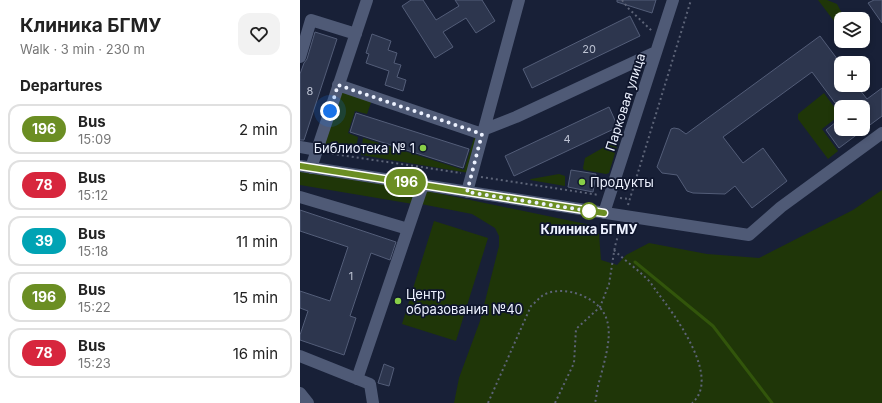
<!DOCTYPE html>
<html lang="en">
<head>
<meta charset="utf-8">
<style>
	body { margin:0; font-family:Inter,sans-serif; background:#f2f2f2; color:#222; height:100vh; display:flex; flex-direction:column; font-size:15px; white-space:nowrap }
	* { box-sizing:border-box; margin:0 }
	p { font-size:13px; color:#767676 }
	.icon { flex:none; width:22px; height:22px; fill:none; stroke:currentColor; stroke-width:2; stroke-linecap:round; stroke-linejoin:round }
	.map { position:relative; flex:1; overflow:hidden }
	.details { display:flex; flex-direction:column; background:#fff; width:300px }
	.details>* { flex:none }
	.badge { padding:0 8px; border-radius:13px; font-size:14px; line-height:26px }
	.fabs { position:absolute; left:534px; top:12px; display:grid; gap:8px }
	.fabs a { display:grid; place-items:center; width:36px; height:36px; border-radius:8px; background:#fff; box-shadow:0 2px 6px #0003; font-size:20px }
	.you { position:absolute; width:20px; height:20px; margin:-10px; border:3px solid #fff; border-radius:50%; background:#1a73e8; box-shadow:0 0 0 6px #1a73e833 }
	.map>.badge { position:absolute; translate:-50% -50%; box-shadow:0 0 0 2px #fff }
	h2 { padding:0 20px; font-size:15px; line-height:36px }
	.round { display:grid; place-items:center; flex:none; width:42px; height:42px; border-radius:12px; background:#f2f2f2 }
	.overview { display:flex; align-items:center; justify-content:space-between; height:68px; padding:0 20px }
	h1 { font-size:19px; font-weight:700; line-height:30px }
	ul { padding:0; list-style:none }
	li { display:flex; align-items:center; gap:12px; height:50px; margin:0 8px 6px; padding:0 12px; border:2px solid #e0e0e0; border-radius:12px }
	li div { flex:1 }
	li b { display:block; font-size:15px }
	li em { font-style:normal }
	li .badge { min-width:44px; font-weight:700; text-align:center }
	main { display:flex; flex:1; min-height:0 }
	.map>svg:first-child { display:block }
	.green { fill:#1f3608 }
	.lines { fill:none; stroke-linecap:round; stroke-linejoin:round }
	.stream { stroke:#32550b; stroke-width:3 }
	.building { fill:#2d364e; stroke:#535d78 }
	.path { stroke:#5d6478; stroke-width:2; stroke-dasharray:2 3; stroke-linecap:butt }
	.minor { stroke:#4f5a76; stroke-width:12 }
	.line-casing { stroke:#fff; stroke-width:9 }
	.line { stroke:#6b8e23; stroke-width:6 }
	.walk { stroke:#edf2ff; stroke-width:4; stroke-dasharray:0 7.2 }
	.poi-dot { fill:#89cf48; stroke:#0f162d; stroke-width:1.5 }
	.stop-dot { fill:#fff; stroke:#6b8e23; stroke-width:2 }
	.labels { text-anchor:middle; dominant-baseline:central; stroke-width:3.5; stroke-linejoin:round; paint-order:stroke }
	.number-label { font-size:11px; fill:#bdc3d3 }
	.street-label { font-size:13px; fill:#edf2ff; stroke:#0f162d }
	.poi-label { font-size:13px; fill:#edf2ff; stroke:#0f162d; text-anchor:start }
	.stop-label { font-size:13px; font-weight:bold; fill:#edf2ff; stroke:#0f162d }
</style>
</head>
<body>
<main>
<section class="details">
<div class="overview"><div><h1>Клиника БГМУ</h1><p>Walk · 3 min · 230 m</p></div><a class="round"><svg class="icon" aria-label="heart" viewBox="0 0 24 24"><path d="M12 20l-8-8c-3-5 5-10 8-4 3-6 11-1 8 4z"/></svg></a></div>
<h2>Departures</h2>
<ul>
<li><span class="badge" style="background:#6b8e23;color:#fff">196</span><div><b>Bus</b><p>15:09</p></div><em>2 min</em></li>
<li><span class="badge" style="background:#d7263d;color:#fff">78</span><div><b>Bus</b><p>15:12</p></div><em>5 min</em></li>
<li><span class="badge" style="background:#00a3b4;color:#fff">39</span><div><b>Bus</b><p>15:18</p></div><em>11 min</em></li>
<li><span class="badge" style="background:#6b8e23;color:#fff">196</span><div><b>Bus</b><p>15:22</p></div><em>15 min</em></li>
<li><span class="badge" style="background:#d7263d;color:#fff">78</span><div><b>Bus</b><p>15:23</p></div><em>16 min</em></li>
</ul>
</section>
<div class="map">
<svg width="582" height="403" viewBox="0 0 582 403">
	<rect width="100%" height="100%" fill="#182037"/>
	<!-- green -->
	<path class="green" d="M518,0H527L537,4L545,19H541V22L537,25Z
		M39,90L72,100L67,114L55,111L48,133L58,137L55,154L21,148Z
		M524,93L540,115L522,129L538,151L528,159L498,119V114Z
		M175,135L178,136L169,173L61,155L63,138L164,170Z
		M315,141L318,143L309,173L306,174L284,170L283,168L285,158Z
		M0,170L117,189L113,204L0,185Z
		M259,174L265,176V186L230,180L231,179Z
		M582,190V403H154L159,378L180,321L199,246V236L195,228L172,214L121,204L127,191L286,224L299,234L301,260L317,265L326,255L349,243L407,254L459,258L553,210Z
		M134,221L188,238L156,341L102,324Z"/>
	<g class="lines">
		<!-- stream -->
		<path class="stream" d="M335,262L413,326L472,403"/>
	</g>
	<!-- building -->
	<path class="building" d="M111,0H123L136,20L159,6L155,0H182L195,21L176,33L166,18L143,32L153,47L135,58L102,6Z
		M317,0H356L352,13L317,2Z
		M574,0H582V23L568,3Z
		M330,16L340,36L232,88L223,69Z
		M15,32L37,39L4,140H0V74L4,63L7,59Z
		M72,34L91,41L88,50L97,53L94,63L101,65L97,77L106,80L103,91L85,85L89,71L66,63L69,54L66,53Z
		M520,36L541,64V85H556L567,99L582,88V116L539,148L526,130L541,118V129H563V107H538L512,72L423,137L443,163L463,148L487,181L452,208L435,186L425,194L393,193L387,191L377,175L362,173L357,167L371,129L374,128L379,129L386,134Z
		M309,107L318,127L214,176L205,156Z
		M56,113L169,149L163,168L50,132Z
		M271,170L296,174L293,192L268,187Z
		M0,210L96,242L90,260L71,253L50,316L56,318L44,355L0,340V335L8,311L0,308V291L30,301L48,247L0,231Z
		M84,364L94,368L89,386L78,383Z"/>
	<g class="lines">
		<!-- path -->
		<path class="path" d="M322,0L328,8L352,31
			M27,153L161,173
			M181,177L299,195
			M320,198L330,199
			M328,205L391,0
			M314,250C324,260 336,268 346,278C351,282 354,288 357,292C374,314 422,378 392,403
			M188,403L231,306C235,303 238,299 242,296C250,290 265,290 275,293C322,308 309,343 300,379C297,387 297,395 295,403
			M255,403L274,363L276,329L300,307L309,284L315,246L321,226"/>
		<!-- minor -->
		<path class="minor" d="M0,57L11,20L56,34
			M38,85L182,134
			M183,130L216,117L356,52
			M0,147L17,150
			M0,166L449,235L481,207L582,133
			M11,168L67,0
			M167,192L219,0
			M0,197L108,229
			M304,213L373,0
			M0,356L70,384L73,403
			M57,379L123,185
			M0,393L8,403"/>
	</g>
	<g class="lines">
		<!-- line casing -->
		<g class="line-casing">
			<path id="line" d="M0,166L304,213"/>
		</g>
		<!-- line -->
		<use href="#line" class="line"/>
		<!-- walk -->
		<path class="walk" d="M30,111L38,85L182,134L167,192L289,211"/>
	</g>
	<!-- markers -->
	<g class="poi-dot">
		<circle cx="123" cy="148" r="4"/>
		<circle cx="282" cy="182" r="4"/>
		<circle cx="98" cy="301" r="4"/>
	</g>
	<circle class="stop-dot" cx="289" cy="211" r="8"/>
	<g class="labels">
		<!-- number labels -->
		<g class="number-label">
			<text x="289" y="49">20</text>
			<text x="10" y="91">8</text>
			<text x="267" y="139">4</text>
			<text x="51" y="276">1</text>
		</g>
		<!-- street labels -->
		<g class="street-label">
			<text transform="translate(325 102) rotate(-72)">Парковая улица</text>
		</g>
		<!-- poi labels -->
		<g class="poi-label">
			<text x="115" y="148" text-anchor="end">Библиотека № 1</text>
			<text x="290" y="182">Продукты</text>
			<text x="106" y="294">Центр<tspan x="106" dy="15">образования №40</tspan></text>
		</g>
		<!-- stop labels -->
		<g class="stop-label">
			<text x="289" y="229">Клиника БГМУ</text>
		</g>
	</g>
</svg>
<div class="fabs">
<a><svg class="icon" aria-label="layers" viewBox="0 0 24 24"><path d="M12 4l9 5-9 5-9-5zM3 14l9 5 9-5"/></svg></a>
<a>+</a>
<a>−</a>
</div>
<div class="you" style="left:30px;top:111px"></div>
<b class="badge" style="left:106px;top:182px;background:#6b8e23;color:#fff">196</b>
</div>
</main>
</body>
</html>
